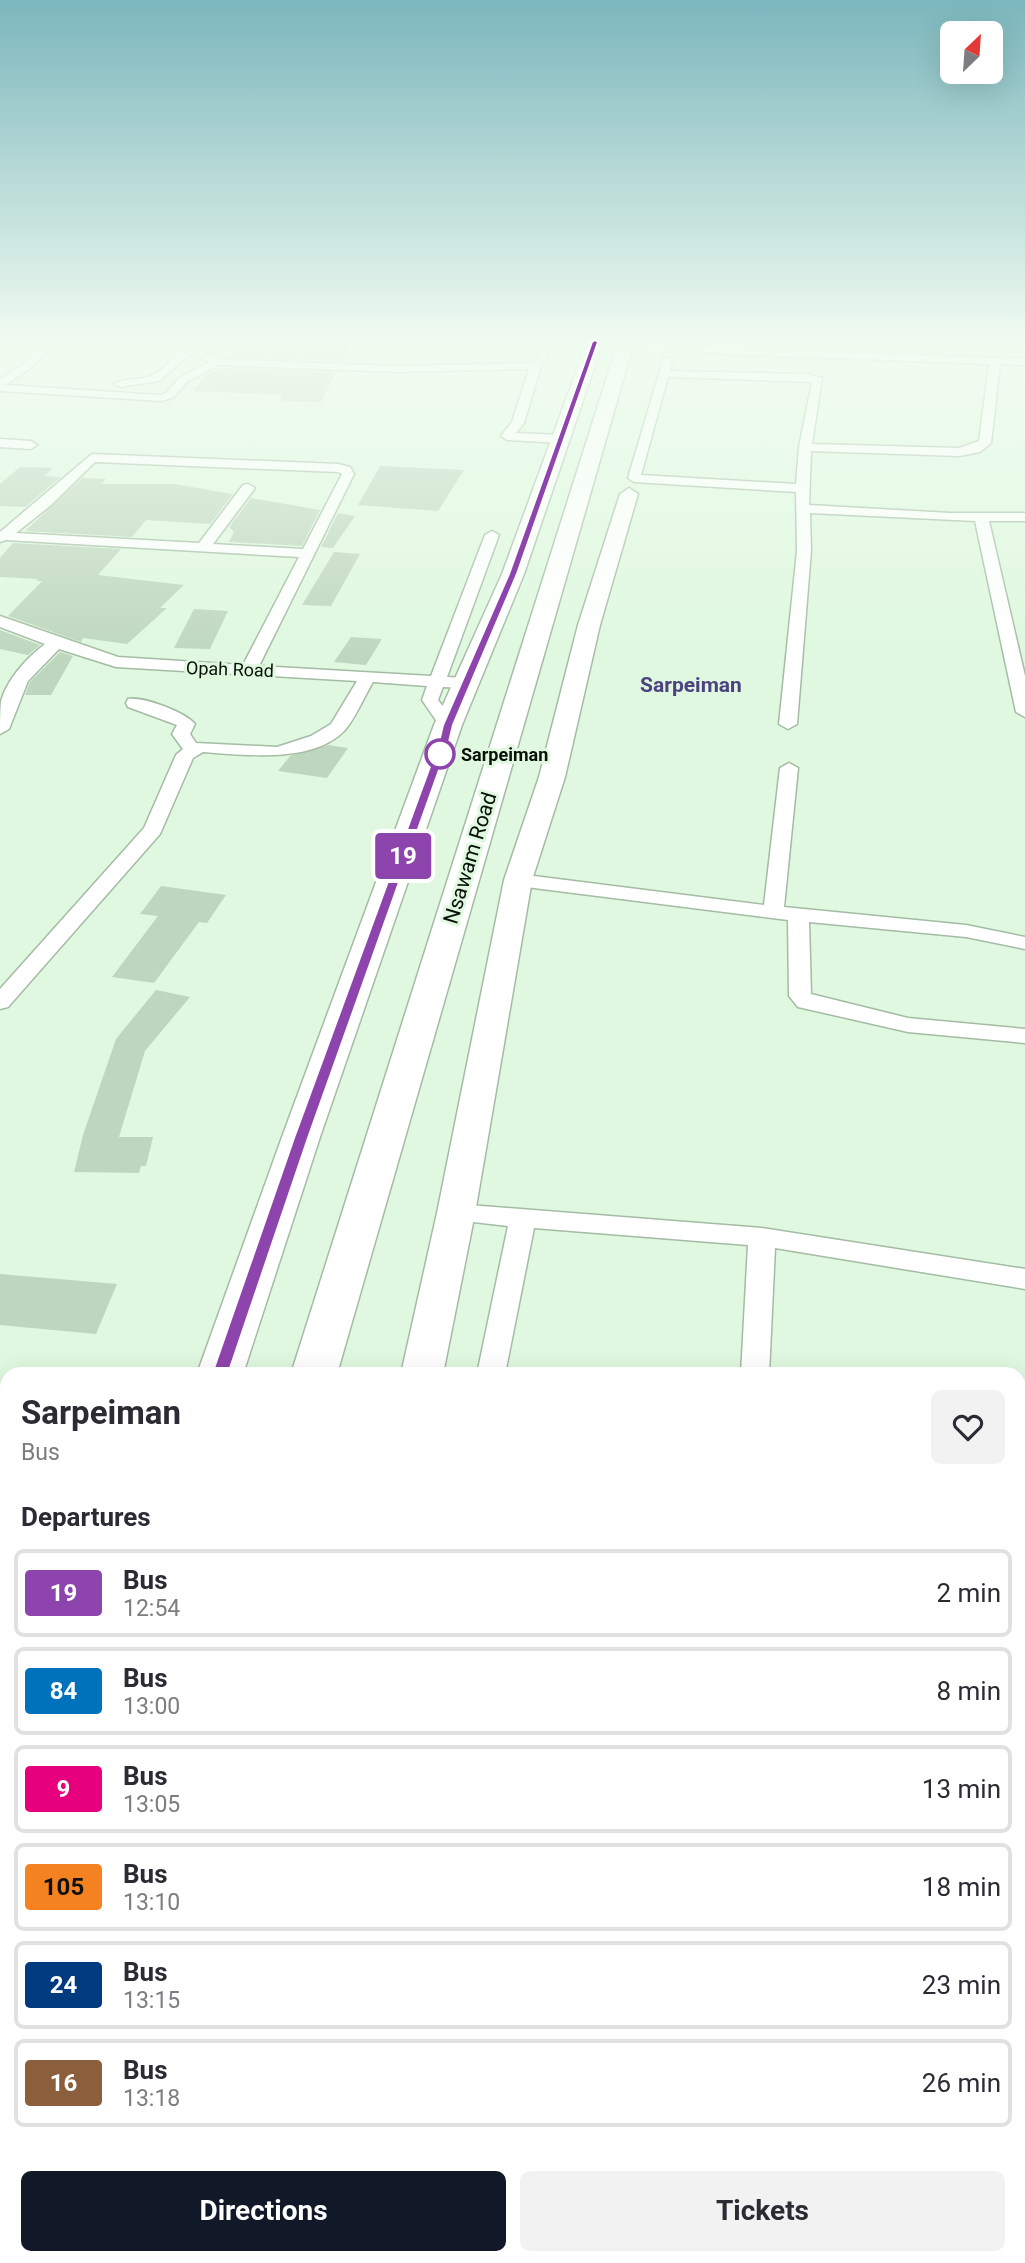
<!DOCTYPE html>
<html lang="en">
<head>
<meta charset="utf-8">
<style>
	body { margin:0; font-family:Roboto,sans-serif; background:#f2f2f3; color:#2b2b33; height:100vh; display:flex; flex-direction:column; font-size:26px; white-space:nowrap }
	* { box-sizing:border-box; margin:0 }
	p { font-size:23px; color:#7c7c81 }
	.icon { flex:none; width:38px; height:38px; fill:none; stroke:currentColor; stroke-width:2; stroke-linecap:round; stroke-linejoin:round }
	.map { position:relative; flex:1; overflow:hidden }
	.sheet { position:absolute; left:0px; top:1367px; width:1026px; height:898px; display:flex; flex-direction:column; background:#fff; border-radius:21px 21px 0 0; box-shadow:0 7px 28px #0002 }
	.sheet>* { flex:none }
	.badge { padding:0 14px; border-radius:5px; font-size:24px; line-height:46px }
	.needle { width:46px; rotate:25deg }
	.buttons { position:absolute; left:940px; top:21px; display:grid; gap:14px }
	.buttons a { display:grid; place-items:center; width:63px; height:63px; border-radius:10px; background:#fff; box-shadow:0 7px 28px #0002; font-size:35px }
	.map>.badge { position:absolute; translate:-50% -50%; box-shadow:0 0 0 4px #fff }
	h2 { padding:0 21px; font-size:26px; line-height:63px }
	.round { display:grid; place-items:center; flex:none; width:74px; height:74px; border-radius:10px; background:#f2f2f3 }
	.overview { display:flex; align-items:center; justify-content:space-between; height:119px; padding:0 21px }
	h1 { font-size:33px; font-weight:700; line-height:52px }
	.cta { display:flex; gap:14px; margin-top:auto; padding:14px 21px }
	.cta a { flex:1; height:80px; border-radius:10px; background:#111827; color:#fff; font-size:28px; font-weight:700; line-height:80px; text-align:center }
	.cta a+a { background:#f2f2f3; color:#2b2b33 }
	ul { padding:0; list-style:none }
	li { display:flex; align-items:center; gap:21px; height:88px; margin:0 14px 10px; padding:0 7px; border:4px solid #e1e1e2; border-radius:10px }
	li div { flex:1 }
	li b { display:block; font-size:26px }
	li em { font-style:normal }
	li .badge { min-width:77px; font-weight:700; text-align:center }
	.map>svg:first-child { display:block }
	.building { fill:#bed6be }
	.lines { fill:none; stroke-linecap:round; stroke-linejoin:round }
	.lane-casing { stroke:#a4bba4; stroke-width:3 }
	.street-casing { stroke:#a4bba4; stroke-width:3 }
	.secondary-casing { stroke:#a4bba4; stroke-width:3 }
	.highway-casing { stroke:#a4bba4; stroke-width:3 }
	.lane { fill:#fff; fill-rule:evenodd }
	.street { fill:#fff; fill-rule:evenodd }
	.secondary { fill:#fff; fill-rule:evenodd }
	.highway { fill:#fff; fill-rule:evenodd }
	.line { fill:#8e44ad; stroke:#fff; stroke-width:2 }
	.stop-dot { fill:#fff; stroke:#8e44ad; stroke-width:3.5 }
	.labels { text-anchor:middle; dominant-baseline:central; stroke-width:6; stroke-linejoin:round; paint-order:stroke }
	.far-street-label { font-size:18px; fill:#081008; stroke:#dff8df }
	.far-stop-label { font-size:18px; font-weight:bold; fill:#081008; stroke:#dff8df; text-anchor:start }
	.far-quarter-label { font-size:21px; font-weight:bold; fill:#4b427f; stroke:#dff8df }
	.street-label { font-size:21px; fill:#081008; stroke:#dff8df }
</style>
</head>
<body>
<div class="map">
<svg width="1025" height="2263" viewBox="0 0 1025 2263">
	<rect width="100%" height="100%" fill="#dff8df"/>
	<!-- building -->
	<path class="building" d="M268,344L285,345H351L342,361L225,357L241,345L266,347Z
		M220,368L336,372L321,402L280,401L283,395L193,391L206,375Z
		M380,466L464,470L438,511L358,505Z
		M20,467L53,468L45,476L61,477L25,507L0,506V484Z
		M82,478L106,479L101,484H174L233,494L210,524L146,520L132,537L25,531Z
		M251,498L320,510L302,546L229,542L234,532L229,527Z
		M338,513L355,516L333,548L321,547Z
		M13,543L121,549L98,575L184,585L160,608H167L127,644L83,638L81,642L8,616L42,581H36L38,579L0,577V558Z
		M334,552L360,554L331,606L302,605Z
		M194,609L228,611L210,649L174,648Z
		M0,630L40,645L28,655L0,649Z
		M351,637L382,639L366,665L334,662Z
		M60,652L73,656L51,695H25L30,682Z
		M328,745L348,748L327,778L278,771L290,756Z
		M161,886L226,895L207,923L199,922L154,983L112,977L158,916L140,914Z
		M156,990L190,997L145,1051L119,1137H153L146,1166H141L139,1173L74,1172L83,1135L116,1039Z
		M0,1274L117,1284L96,1334L0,1325Z"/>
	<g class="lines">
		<!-- lane casing -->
		<g class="lane-casing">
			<path id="lane" d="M771,2258H793L792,2263H770Z"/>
		</g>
		<!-- street casing -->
		<g class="street-casing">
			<path id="street" d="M47,342H58L32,367L6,385L160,395L166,393L179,378L209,362L192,353L159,381L120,387L114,384C125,377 141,381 153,375C171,365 182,342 204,342L198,348L219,359L396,366L533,363L546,342H556L541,366L524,423L516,433L561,435L567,439L561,443L507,440L501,436L512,422L529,369L396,372L219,365L187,382L174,397L161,401L0,391V379L24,363Z
				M623,345L1025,359V365L1000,364L991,443L980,452L959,456L811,451L809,505L950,513H1025V521H989L1025,676V717L1016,712L975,521L810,513L811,551L797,724L788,729L779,724L797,551L796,492L634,482L628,478L664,357L673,359L670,371L808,374L822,378L812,444L959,448L979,441L989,364L619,350V346ZM668,377L812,382L799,447L796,484L641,475Z
				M0,439L31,441L37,445L31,449L0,447Z
				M92,454L338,464L350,467L354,474L259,666L431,676L485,535L492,531L499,535L447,677L466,678L474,683L466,688L443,687L438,700L457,725L454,729H442L422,700L427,686L373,682C364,697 356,717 345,730C313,764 245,755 203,752L193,758L160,834L8,1007L0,1009V989L144,828L176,755L183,749L172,734L177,725L128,707L126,703L128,699C143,696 185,712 195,724L190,734L196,743L277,747L311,736L331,724L357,681L116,667L59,649L28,681L9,729L0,734C0,724 0,711 1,701C8,678 27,658 45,644L0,627V616L118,657L243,665L299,557L6,540L0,542V532ZM95,462L338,472L342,474L303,549L213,544L255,488L248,484L243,485L199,543L16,533L51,505Z
				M789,763L798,768L784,907L966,925L1025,937V949L966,937L809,922L811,994L908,1018L1025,1029V1043L908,1032L798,1007L789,996L788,920L518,886L511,884L508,880L511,876L518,874L764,905L780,768Z
				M456,1204L762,1228L1025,1269V1289L775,1248L769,1374H741L748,1245L534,1228L505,1374H477L508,1226L447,1219L443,1213L447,1207Z
				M0,1490H7V1516H0Z
				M1018,1605L1025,1606V1636L1018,1635Z
				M1018,2211L1025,2214V2258L1018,2255Z
				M288,2258H332L331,2263H287Z"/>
		</g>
		<!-- secondary casing -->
		<g class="secondary-casing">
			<path id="secondary" d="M629,488L638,494L600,625L565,777L532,880L475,1213L443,1374H401L437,1213L504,880L539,777L578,625L620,494Z
				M203,2258H267L265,2263H201Z"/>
		</g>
		<!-- highway casing -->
		<g class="highway-casing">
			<path id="highway" d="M587,342H603L524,574L462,725L320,1137L243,1374H197L282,1137L434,725L502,574Z
				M618,342H634L337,1374H291Z
				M7,1948V2028L0,2030V1951Z
				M8,2258H78L76,2263H6Z"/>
		</g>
		<!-- lane -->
		<use href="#lane" class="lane"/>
		<!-- street -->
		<use href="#street" class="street"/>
		<!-- secondary -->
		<use href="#secondary" class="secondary"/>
		<!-- highway -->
		<use href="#highway" class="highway"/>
	</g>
	<!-- sky -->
	<linearGradient id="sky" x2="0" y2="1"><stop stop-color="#7bb6bc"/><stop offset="0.52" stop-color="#f1fcf1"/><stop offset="1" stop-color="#f1fcf1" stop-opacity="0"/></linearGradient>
	<rect width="1025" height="659" fill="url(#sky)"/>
	<!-- line -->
	<path class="line" d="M595,340L598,342L517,574L453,725L449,742L308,1138L228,1374L225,1378H214L212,1374L294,1138L439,742L443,725L509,574L592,342Z"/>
	<!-- markers -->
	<circle class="stop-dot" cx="440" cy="754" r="14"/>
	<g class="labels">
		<!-- far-street labels -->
		<g class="far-street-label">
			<text transform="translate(230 669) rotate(2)">Opah Road</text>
		</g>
		<!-- far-stop labels -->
		<g class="far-stop-label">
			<text x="461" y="754">Sarpeiman</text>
		</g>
		<!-- far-quarter labels -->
		<g class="far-quarter-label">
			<text x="691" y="685">Sarpeiman</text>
		</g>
		<!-- street labels -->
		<g class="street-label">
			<text transform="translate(470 858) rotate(-73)">Nsawam Road</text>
		</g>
	</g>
</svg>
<div class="buttons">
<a><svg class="needle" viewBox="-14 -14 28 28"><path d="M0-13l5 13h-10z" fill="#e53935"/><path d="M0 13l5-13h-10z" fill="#7c7c81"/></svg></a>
</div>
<b class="badge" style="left:403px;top:856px;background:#8e44ad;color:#fff">19</b>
<section class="sheet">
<div class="overview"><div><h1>Sarpeiman</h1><p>Bus</p></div><a class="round"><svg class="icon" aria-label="heart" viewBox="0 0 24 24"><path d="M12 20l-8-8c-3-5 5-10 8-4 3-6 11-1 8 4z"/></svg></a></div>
<h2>Departures</h2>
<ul>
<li><span class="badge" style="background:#8e44ad;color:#fff">19</span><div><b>Bus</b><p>12:54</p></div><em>2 min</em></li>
<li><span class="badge" style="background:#0072bc;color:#fff">84</span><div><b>Bus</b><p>13:00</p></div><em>8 min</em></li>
<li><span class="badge" style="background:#e6007e;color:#fff">9</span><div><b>Bus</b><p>13:05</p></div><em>13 min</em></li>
<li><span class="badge" style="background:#f58220;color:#111">105</span><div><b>Bus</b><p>13:10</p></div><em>18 min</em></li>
<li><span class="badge" style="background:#003b80;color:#fff">24</span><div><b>Bus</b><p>13:15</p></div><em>23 min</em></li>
<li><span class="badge" style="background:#8b5e3c;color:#fff">16</span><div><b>Bus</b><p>13:18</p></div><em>26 min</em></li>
</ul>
<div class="cta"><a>Directions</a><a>Tickets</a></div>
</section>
</div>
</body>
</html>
